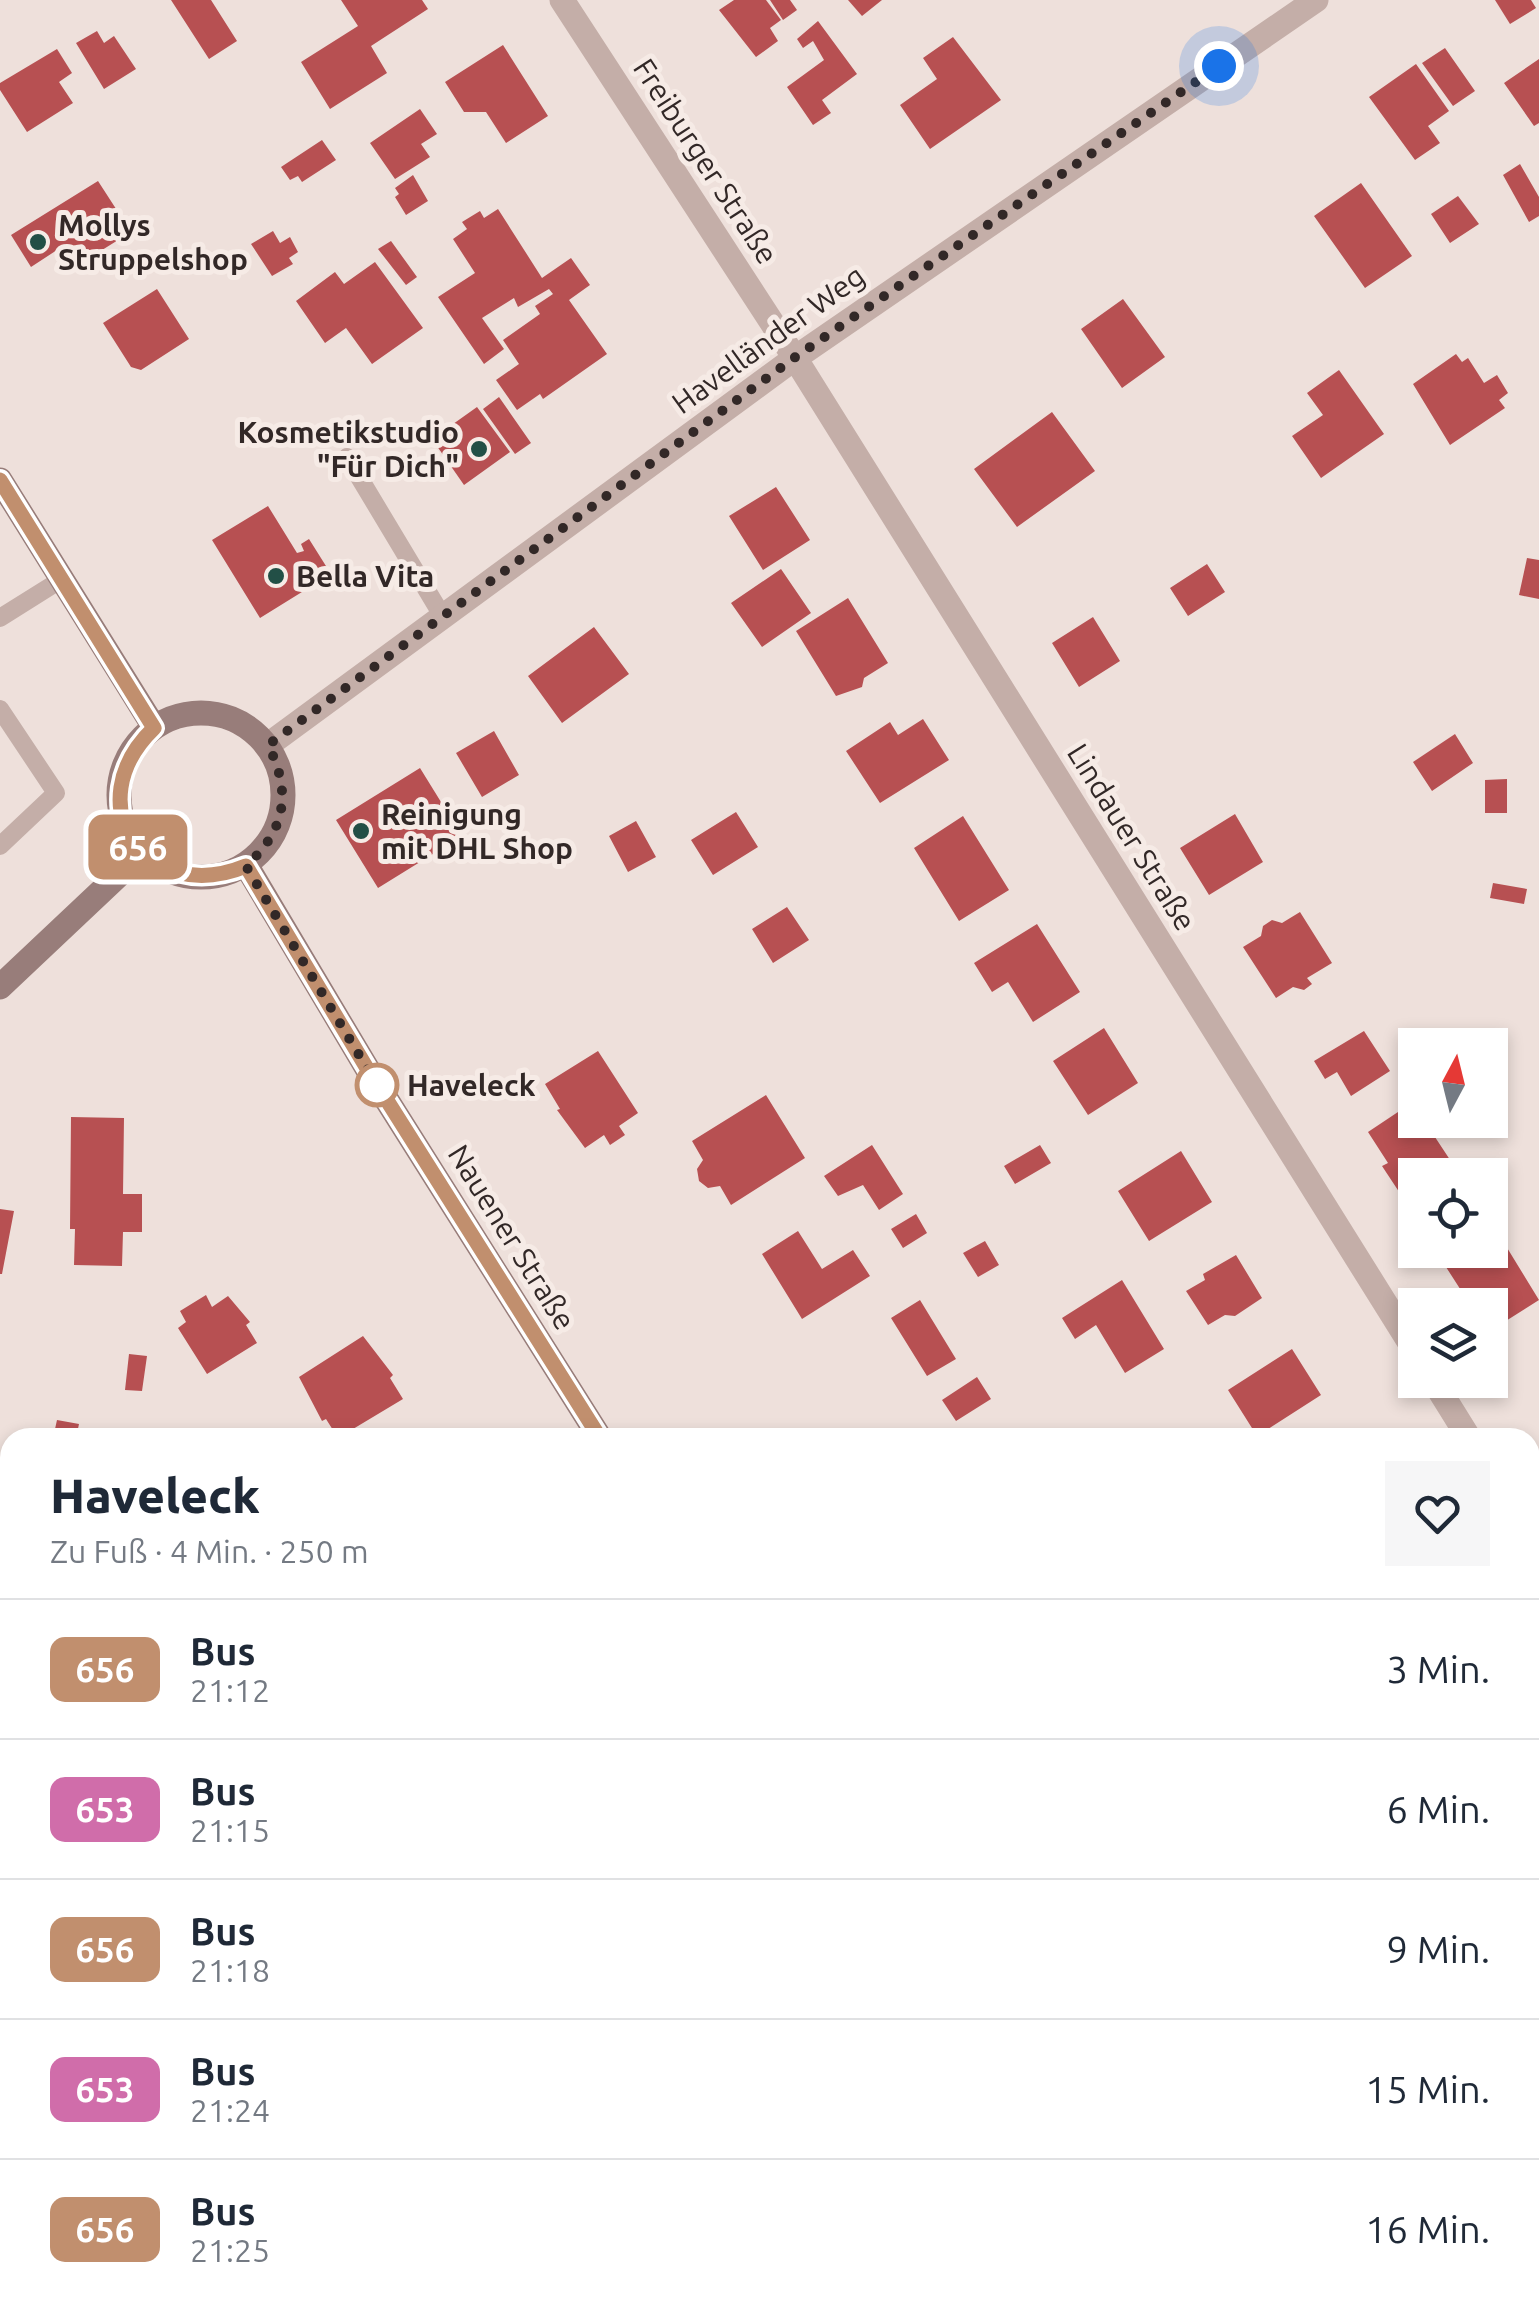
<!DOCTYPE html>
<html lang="de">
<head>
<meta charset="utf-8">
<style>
	body { margin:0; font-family:Ubuntu,sans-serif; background:#f6f6f7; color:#1f2937; height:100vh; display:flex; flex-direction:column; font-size:38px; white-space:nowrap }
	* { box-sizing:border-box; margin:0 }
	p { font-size:32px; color:#747a83 }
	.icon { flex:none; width:55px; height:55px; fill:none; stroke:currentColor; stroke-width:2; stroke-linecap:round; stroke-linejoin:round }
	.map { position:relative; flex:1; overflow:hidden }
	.details { position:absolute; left:0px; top:1428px; width:1540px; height:892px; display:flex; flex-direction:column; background:#fff; border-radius:30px 30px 0 0; box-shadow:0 5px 15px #0003 }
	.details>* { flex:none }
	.badge { padding:0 20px; border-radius:15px; font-size:35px; line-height:65px }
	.needle { width:65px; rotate:7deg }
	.fabs { position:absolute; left:1398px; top:1028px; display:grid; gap:20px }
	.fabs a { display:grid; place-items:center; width:110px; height:110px; border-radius:0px; background:#fff; box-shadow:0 5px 15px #0003; font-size:50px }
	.you { position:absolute; width:50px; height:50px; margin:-25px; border:8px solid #fff; border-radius:50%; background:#1a73e8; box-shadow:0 0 0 15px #1a73e833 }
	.map>.badge { position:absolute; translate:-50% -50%; box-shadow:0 0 0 5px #fff }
	.round { display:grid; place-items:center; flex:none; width:105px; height:105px; border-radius:0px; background:#f6f6f7 }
	.head { display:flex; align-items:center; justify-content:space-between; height:170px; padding:0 50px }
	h1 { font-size:48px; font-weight:800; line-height:75px }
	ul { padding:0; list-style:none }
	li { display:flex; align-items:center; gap:30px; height:140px; padding:0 50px; border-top:2px solid #e0e1e3 }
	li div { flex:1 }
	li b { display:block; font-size:38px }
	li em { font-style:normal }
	li .badge { min-width:110px; font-weight:700; text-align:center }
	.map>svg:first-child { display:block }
	.building { fill:#b75052 }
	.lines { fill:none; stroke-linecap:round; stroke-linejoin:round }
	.lane { stroke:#c4aea8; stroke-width:18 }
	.street { stroke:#c4aea8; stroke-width:25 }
	.secondary { stroke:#987d7a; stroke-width:25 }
	.line-casing { stroke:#fff; stroke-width:22 }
	.line { stroke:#c18f6e; stroke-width:15 }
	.walk { stroke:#322827; stroke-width:10; stroke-dasharray:0 18 }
	.poi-dot { fill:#224f46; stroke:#f6ebe6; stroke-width:4 }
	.stop-dot { fill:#fff; stroke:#c18f6e; stroke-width:5 }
	.labels { text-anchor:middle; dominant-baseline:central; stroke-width:10; stroke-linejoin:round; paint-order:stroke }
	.street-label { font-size:30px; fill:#322827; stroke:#f6ebe6 }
	.poi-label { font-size:30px; font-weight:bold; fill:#322827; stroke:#f6ebe6; text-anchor:start }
	.stop-label { font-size:30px; font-weight:bold; fill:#322827; stroke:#f6ebe6; text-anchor:start }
</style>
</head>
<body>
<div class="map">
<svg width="1539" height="2318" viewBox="0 0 1539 2318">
	<rect width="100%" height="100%" fill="#eee0db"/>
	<!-- building -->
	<path class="building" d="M171,0H211L237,41L209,59Z
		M341,0H422L428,9L371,46L387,73L330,109L301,62L358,26Z
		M734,0H766L781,20L770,28L778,41L756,57L719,10Z
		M770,0H790L797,10L783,20Z
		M848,0H882L862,16Z
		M1495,0H1531L1536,8L1510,24Z
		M818,21L857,74L822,100L831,113L813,125L787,87L824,60L813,41L803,48L797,39Z
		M97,31L104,43L114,36L136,69L104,89L76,43Z
		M953,37L1001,100L930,149L900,105L937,79L923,58Z
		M503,45L548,116L506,143L486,112H464L445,82Z
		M1445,48L1475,91L1453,106L1422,63Z
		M57,49L72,73L59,82L73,103L27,132L0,90V83Z
		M1539,59V123L1534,126L1504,83Z
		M1416,64L1449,111L1428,126L1440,143L1415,160L1369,97Z
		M420,109L437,134L421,144L430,157L395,179L370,143Z
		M322,140L336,160L302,182L298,176L290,180L281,167Z
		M1520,164L1539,197V216L1529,222L1503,175Z
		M413,175L428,201L406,215L395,197L399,194L395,188Z
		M98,181L131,232L70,270L57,250L31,267L11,235Z
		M1361,183L1412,256L1365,288L1314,216Z
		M1458,196L1479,224L1450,243L1431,214Z
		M498,209L542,278L571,258L590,285L569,300L607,354L543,399L540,394L517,410L496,380L519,364L503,340L540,314L535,306L553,294L549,289L518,307L514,298L482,318L504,349L484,364L438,297L475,273L453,239L467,229L462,222L480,211L484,218Z
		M273,231L280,243L290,237L298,252L289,258L293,264L272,276L251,244Z
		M391,241L417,277L406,285L378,249Z
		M375,262L423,328L372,364L346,328L325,343L296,301L335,272L344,284Z
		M157,289L189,339L141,370L131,367L103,323Z
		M1123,299L1165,357L1122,388L1081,329Z
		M1456,354L1462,362L1468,358L1484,383L1497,375L1508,393L1499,400L1505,408L1450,445L1413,384Z
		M1339,370L1384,434L1321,478L1292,436L1323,415L1307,393Z
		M499,397L531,443L515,454L483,409Z
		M477,407L510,452L464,485L432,439Z
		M1052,412L1095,471L1017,527L974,469Z
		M776,487L810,540L763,570L729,516Z
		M268,506L297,553L304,551L301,544L309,539L331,574L260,618L212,540Z
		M1527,558L1539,560V599L1519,595Z
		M1207,564L1225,592L1188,616L1170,588Z
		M781,569L811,613L762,647L731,603Z
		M848,598L888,663L864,678L862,687L836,696L796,631Z
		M1093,617L1120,661L1079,687L1052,643Z
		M594,627L629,674L562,723L528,676Z
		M923,719L949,760L880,803L846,751L890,722L898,735Z
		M494,731L519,775L482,797L456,753Z
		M1455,734L1473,763L1432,791L1413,762Z
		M420,768L462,836L378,888L336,820Z
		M1507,779V813H1485V780Z
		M736,812L758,847L713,875L691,840Z
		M1235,814L1263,862L1209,895L1180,848Z
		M963,816L1009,890L959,921L914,848Z
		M636,821L656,857L628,872L609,836Z
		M1493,883L1527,889L1524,904L1490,898Z
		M787,907L809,940L773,963L752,929Z
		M1300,912L1332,963L1307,978L1312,984L1304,990L1293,987L1276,998L1243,947L1261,936L1263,926L1272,920L1282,923Z
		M1037,924L1080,992L1033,1022L1008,982L992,992L974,963Z
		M1104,1028L1138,1083L1088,1115L1053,1061Z
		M1364,1031L1390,1071L1351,1096L1337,1072L1325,1079L1314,1061Z
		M598,1051L638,1113L619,1126L625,1135L610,1145L604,1135L585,1148L557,1110L560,1109L545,1084Z
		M766,1095L805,1158L731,1205L720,1186L708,1188L699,1181L697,1169L703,1160L692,1141Z
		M1407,1106L1428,1137L1433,1134L1460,1175H1415V1216L1382,1166L1388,1163L1368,1132Z
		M71,1117L124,1118L123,1194H142V1232H123L122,1266L74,1265L75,1229H70Z
		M872,1145L903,1194L879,1210L863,1185L838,1196L824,1176Z
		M1040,1145L1051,1163L1015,1184L1004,1166Z
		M1181,1151L1212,1202L1149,1241L1118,1191Z
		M0,1209L14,1211L2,1274H0Z
		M916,1214L927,1233L903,1248L891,1229Z
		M798,1231L822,1269L853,1250L870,1276L802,1319L762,1254Z
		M1498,1233L1539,1300L1490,1331V1305H1463L1458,1298L1464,1295L1446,1267L1472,1250H1490V1238Z
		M985,1241L999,1265L978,1277L963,1253Z
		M1236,1255L1262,1298L1235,1316L1225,1315L1208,1325L1186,1291L1205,1280L1203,1274Z
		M1122,1280L1164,1349L1125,1373L1096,1325L1075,1339L1062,1318Z
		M206,1295L212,1307L228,1296L250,1322L246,1325L257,1343L207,1374L178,1328L186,1322L180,1311Z
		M920,1300L956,1359L927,1376L891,1318Z
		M363,1336L393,1375L390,1378L403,1399L338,1438L326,1419L322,1421L299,1377Z
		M1292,1349L1321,1395L1257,1436L1228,1390Z
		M129,1354L147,1356L142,1391L125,1390Z
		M977,1377L991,1399L956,1421L942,1400Z
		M57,1420L79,1424L76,1438H53Z
		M8,1517L10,1518V1562L0,1560Z
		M0,1599L10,1600V1658L0,1656Z
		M1537,1694L1539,1770L1530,1775V1699Z
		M0,1716L10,1718V1771L0,1769Z
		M1530,1903L1539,1904V1987L1530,1985Z
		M0,2015L10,2016L4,2060L0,2059Z"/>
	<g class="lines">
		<!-- lane -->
		<path class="lane" d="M347,457L443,617
			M0,618L62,579
			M0,709L56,793L0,846
			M0,2194L10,2137
			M194,2318L196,2310"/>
		<!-- street -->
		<path class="street" d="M562,0L795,358L1415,1351
			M268,745L795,358L1316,0
			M1433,1380L1469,1438
			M1530,1535L1539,1549"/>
		<!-- secondary -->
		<path class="secondary" d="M0,480L154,727
			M119 795a82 82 0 1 1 164 0a82 82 0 1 1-164 0Z
			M246,865L371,1075L600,1438
			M0,987L142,853
			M1150,2310L1155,2318"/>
	</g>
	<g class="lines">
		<!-- line casing -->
		<g class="line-casing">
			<path id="line" d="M0,480L154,728C75,804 146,907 246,866L371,1075L600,1438"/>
		</g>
		<!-- line -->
		<use href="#line" class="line"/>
		<!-- walk -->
		<path class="walk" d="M377,1085L246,866C286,830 292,792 268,745L794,358L1219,66"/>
	</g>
	<!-- markers -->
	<g class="poi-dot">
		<circle cx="38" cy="242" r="10"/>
		<circle cx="479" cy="449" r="10"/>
		<circle cx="276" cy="576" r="10"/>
		<circle cx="361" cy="831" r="10"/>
	</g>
	<circle class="stop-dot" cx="377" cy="1085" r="20"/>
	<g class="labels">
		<!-- street labels -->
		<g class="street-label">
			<text transform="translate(706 161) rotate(57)">Freiburger Straße</text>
			<text transform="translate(768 339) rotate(-36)">Havelländer Weg</text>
			<text transform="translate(1132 837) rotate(58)">Lindauer Straße</text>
			<text transform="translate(512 1237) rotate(58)">Nauener Straße</text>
		</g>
		<!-- poi labels -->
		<g class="poi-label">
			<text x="58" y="225">Mollys<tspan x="58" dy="34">Struppelshop</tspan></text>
			<text x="459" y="432" text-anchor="end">Kosmetikstudio<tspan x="459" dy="34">"Für Dich"</tspan></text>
			<text x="296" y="576">Bella Vita</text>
			<text x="381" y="814">Reinigung<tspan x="381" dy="34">mit DHL Shop</tspan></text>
		</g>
		<!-- stop labels -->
		<g class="stop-label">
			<text x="407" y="1085">Haveleck</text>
		</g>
	</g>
</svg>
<div class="fabs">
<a><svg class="needle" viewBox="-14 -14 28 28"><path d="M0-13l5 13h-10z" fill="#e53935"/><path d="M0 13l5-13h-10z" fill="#747a83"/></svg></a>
<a><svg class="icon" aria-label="locate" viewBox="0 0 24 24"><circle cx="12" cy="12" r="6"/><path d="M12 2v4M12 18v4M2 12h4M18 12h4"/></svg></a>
<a><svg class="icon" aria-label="layers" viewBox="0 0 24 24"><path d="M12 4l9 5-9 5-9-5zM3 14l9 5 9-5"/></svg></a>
</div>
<div class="you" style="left:1219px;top:66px"></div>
<b class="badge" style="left:138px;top:847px;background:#c18f6e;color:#fff">656</b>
<section class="details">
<div class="head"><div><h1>Haveleck</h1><p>Zu Fuß · 4 Min. · 250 m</p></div><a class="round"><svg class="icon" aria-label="heart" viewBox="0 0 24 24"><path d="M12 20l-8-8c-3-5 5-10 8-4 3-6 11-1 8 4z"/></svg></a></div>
<ul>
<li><span class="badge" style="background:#c18f6e;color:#fff">656</span><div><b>Bus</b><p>21:12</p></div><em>3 Min.</em></li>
<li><span class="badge" style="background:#d06daa;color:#fff">653</span><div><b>Bus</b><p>21:15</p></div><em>6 Min.</em></li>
<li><span class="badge" style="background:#c18f6e;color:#fff">656</span><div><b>Bus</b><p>21:18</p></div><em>9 Min.</em></li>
<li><span class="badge" style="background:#d06daa;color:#fff">653</span><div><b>Bus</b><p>21:24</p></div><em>15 Min.</em></li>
<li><span class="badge" style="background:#c18f6e;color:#fff">656</span><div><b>Bus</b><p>21:25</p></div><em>16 Min.</em></li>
</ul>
</section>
</div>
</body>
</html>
